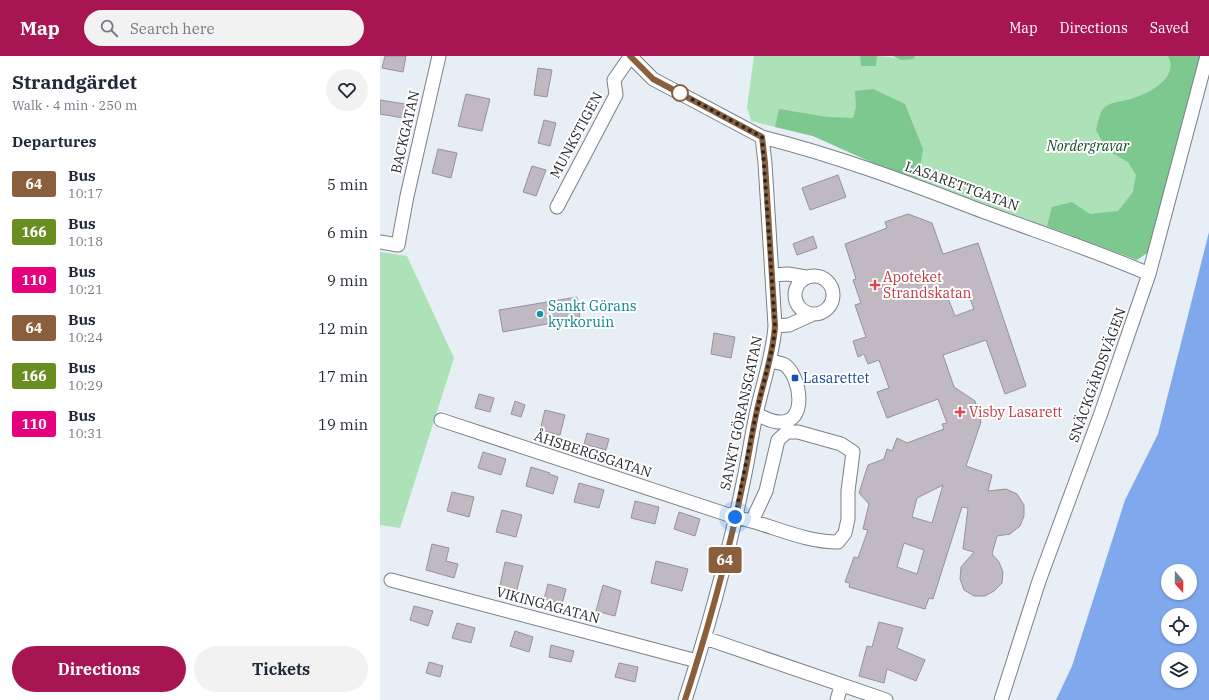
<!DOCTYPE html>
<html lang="en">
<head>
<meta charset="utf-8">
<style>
	body { margin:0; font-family:"IBM Plex Serif",serif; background:#f2f2f3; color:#1f2937; height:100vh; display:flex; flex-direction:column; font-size:15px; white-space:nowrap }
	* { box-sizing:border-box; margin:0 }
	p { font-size:13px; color:#747a83 }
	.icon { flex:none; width:22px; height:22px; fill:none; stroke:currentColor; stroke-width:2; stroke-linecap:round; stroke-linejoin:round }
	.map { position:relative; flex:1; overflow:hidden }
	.sheet { display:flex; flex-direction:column; background:#fff; width:380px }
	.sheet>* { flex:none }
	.badge { padding:0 8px; border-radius:3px; font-size:14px; line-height:26px }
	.needle { width:26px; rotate:160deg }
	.tools { position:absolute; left:781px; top:508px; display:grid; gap:8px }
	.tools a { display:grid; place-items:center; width:36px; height:36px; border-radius:50%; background:#fff; box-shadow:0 1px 3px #0004; font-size:20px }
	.you { position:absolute; width:20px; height:20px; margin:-10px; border:3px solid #fff; border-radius:50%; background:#1a73e8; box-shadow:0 0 0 6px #1a73e833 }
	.map>.badge { position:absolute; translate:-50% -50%; box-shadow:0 0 0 2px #fff }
	h2 { padding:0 12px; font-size:15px; line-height:36px }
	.round { display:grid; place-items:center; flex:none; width:42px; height:42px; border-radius:21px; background:#f2f2f3 }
	.head { display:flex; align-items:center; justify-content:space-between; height:68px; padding:0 12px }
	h1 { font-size:19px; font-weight:700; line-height:30px }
	.action { display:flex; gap:8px; margin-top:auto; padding:8px 12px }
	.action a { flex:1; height:46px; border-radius:24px; background:#a71652; color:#fff; font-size:16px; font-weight:700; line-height:46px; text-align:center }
	.action a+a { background:#f2f2f3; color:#1f2937 }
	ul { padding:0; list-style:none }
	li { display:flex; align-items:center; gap:12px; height:48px; padding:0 12px }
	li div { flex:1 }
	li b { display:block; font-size:15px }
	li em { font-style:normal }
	li .badge { min-width:44px; font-weight:700; text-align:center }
	header { display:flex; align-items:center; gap:24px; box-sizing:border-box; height:56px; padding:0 20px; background:#a71652; color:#fff }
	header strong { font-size:19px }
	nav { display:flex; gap:22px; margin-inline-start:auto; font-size:14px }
	.search { width:280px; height:36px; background:#f2f2f3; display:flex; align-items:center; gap:10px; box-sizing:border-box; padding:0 14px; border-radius:22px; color:#747a83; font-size:15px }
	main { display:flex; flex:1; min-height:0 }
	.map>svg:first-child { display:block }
	.green { fill:#ade1b8 }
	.forest { fill:#7cc88f }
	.water { fill:#80a8ed; fill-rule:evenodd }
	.building { fill:#c1b9c1; stroke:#999198; fill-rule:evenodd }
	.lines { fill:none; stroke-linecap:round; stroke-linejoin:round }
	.minor-casing { stroke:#7a8088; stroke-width:15 }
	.minor { stroke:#fff; stroke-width:13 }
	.line-casing { stroke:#fff; stroke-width:9 }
	.line { stroke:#8b5e3c; stroke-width:6 }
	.walk { stroke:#26282b; stroke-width:4; stroke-dasharray:0 7.2 }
	.stop-dot { fill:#fff; stroke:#8b5e3c; stroke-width:2 }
	.health-dot { fill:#e0444e; stroke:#fff; stroke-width:1.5 }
	.culture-dot { fill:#0f9aa8; stroke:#fff; stroke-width:1.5 }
	.transit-dot { fill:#1a4fb4; stroke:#fff; stroke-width:1.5 }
	.labels { text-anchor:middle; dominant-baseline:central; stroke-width:4; stroke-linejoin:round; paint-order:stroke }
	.street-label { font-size:14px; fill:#26282b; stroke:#fff }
	.park-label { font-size:14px; font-style:italic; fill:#134b27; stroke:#fff }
	.health-label { font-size:14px; fill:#be3a42; stroke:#fff; text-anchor:start }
	.culture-label { font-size:14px; fill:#0d838f; stroke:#fff; text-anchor:start }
	.transit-label { font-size:14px; fill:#164399; stroke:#fff; text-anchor:start }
</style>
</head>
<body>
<header>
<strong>Map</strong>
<div class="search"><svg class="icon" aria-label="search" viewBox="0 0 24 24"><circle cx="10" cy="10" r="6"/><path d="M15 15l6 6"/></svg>Search here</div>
<nav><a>Map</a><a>Directions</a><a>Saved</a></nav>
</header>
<main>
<section class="sheet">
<div class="head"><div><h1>Strandgärdet</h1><p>Walk · 4 min · 250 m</p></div><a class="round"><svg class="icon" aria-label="heart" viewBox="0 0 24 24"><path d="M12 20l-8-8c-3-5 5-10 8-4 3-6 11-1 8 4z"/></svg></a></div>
<h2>Departures</h2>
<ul>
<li><span class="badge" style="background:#8b5e3c;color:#fff">64</span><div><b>Bus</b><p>10:17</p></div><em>5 min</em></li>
<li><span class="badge" style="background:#6b8e23;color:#fff">166</span><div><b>Bus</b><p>10:18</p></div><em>6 min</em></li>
<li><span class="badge" style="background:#e6007e;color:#fff">110</span><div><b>Bus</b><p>10:21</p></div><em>9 min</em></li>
<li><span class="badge" style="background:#8b5e3c;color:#fff">64</span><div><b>Bus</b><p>10:24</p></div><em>12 min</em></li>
<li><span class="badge" style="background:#6b8e23;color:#fff">166</span><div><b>Bus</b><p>10:29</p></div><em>17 min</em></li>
<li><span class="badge" style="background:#e6007e;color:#fff">110</span><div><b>Bus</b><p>10:31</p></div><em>19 min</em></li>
</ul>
<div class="action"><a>Directions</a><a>Tickets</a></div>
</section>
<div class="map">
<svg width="829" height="644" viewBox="0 0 829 644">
	<rect width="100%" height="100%" fill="#e7eef6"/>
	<!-- green -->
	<path class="green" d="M374,0H480L481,10H496L497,0C510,0 521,4 534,3L535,0H823L757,204L491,106L433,80L371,65L367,51Z
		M0,196L27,200L74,302L20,472L0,469Z"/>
	<!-- forest -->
	<path class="forest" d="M480,0H497L496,10H481Z
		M513,0H535L534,3L521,4Z
		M788,0H823L773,193L757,204L667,170L672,151L692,146L710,158L738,155L753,136L756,119L748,106L727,94L716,74C718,68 719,58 723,53C730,45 742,46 751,43C768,38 800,22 788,0Z
		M493,33L525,48L543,93L538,123L491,106L433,80L395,71L399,53L447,61L473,62L476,51L475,35Z"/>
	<!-- water -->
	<path class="water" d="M829,176V644H676L692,610L745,444L778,378ZM788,515H810V537H788ZM788,559H810V581H788ZM788,603H810V625H788Z"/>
	<!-- building -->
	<path class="building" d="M5,0H26L23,16L2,12Z
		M158,12L172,14L167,41L154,39Z
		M86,38L110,43L102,75L78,70Z
		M0,44L25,48L23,62L0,58Z
		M164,64L176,67L170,90L158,87Z
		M58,93L77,97L71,122L52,117Z
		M152,110L166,114L156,140L143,136Z
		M458,119L466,141L430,154L422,132Z
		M528,158L552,167L563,198L598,187L646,330L625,338L606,284L563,299L574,331L595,345L601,366L586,410L612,419L608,435L626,433L637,438L644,449V460L640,470L630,478L617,480L612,498L619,506L623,516L622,527L614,535L605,540H594L584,534L580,523L581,511L594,496L583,493L588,452L582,451L553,543L549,542L545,553L469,531L470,527L465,526L474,501L478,502L488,474L483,473L489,448L479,437L488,409L504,403L507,393L512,395L517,382L527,387L564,373L562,368L567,367L558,343L507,362L497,336L509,332L499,304L488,308L484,298L478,301L473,285L486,281L475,249L481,247L473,224L476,223L465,188L507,172L505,166ZM586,233L594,253L575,260L566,237ZM563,429L552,467L532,461L537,442ZM524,487L544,494L537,518L517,511Z
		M433,180L437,192L417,199L413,188Z
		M197,241L200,262L123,276L119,254Z
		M334,277L355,281L351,302L331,298Z
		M99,338L114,342L110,356L95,352Z
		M135,345L145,349L141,361L131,358Z
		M165,354L185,359L180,379L160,374Z
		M207,377L229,383L226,394L204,388Z
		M103,396L126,403L121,419L98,412Z
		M151,411L170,417L169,418L178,421L173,438L146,430Z
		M199,427L224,434L219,452L194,446Z
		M72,436L94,441L89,461L67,455Z
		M255,445L279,451L275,468L251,462Z
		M122,454L142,459L136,481L116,476Z
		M299,456L320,463L315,480L294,473Z
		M52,488L69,492L66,505L78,508L74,522L46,514Z
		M276,505L308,513L302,535L271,527Z
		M125,506L143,510L136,537L119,534Z
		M168,528L186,533L182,548L164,543Z
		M223,529L241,535L235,560L216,555Z
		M34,550L53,555L48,570L30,564Z
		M499,566L523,572L517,592L545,604L536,625L507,613L504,627L479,620L487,590L492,591Z
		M77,567L95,572L91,587L72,582Z
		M135,575L153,581L149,596L130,590Z
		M171,589L194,595L191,606L169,601Z
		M49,606L63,610L60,621L46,617Z
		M239,607L258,611L255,626L235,621Z"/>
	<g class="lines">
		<!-- minor casing -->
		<g class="minor-casing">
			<path id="minor" d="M250,0L273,23L382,81L385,107L395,270C393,301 382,329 376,359C371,382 368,405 363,427C348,501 328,573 305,644
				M382,81C454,99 524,125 594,152C652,174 712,193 769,218
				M177,151L236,39L234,24L250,1
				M0,186L18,189L27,140L59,0
				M392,219L408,218L426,221
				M415 239a19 19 0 1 1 38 0a19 19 0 1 1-38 0Z
				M395,270L409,269L431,259
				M376,358C383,361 391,366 399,366C428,368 421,321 405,309C402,307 394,306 390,305
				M61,364L355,461C390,468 422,486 458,486L465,477L468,463V435L473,396L461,388L418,376H407L398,384L386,435L372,465
				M11,524L317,605
				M325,582L506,644
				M457,644L461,630
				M621,644L659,525L721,357L769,218L827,0"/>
		</g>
		<!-- minor -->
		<use href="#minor" class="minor"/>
	</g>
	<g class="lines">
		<!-- line casing -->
		<g class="line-casing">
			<path id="line" d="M250,0L273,23L382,81L385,107L395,270C393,301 382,329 376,359C371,382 368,405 363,427C348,501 328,573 305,644"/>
		</g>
		<!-- line -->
		<use href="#line" class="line"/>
		<!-- walk -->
		<path class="walk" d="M300,37L382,81L383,94L395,270L393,289L376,358L355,461"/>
	</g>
	<!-- markers -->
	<circle class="stop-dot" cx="300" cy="37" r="8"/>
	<g class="health-dot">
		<path d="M493 223h4v4h4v4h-4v4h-4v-4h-4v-4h4z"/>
		<path d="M578 350h4v4h4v4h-4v4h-4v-4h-4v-4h4z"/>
	</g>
	<circle class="culture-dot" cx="160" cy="258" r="4"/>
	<rect class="transit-dot" x="411" y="318" width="8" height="8" rx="2"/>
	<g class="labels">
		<!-- street labels -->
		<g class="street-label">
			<text transform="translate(25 76) rotate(-77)">BACKGATAN</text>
			<text transform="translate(196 79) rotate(-62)">MUNKSTIGEN</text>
			<text transform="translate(582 130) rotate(20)">LASARETTGATAN</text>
			<text transform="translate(717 319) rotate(-70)">SNÄCKGÄRDSVÄGEN</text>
			<text transform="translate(361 357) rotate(-78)">SANKT GÖRANSGATAN</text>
			<text transform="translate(213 398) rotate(18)">ÅHSBERGSGATAN</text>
			<text transform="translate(168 549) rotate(15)">VIKINGAGATAN</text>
		</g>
		<!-- park labels -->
		<g class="park-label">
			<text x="708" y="90">Nordergravar</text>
		</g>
		<!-- health labels -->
		<g class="health-label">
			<text x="503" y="221">Apoteket<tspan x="503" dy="16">Strandskatan</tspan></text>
			<text x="589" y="356">Visby Lasarett</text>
		</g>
		<!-- culture labels -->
		<g class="culture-label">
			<text x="168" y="250">Sankt Görans<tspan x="168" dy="16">kyrkoruin</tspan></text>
		</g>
		<!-- transit labels -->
		<g class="transit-label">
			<text x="423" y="322">Lasarettet</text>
		</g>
	</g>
</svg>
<div class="tools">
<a><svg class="needle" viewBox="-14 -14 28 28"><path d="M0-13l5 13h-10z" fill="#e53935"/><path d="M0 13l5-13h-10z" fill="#747a83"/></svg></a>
<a><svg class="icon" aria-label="locate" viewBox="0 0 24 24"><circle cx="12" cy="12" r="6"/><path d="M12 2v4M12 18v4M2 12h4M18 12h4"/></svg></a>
<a><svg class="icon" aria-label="layers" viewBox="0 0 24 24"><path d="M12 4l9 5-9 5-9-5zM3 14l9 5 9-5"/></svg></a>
</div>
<div class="you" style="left:355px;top:461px"></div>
<b class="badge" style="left:345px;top:504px;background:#8b5e3c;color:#fff">64</b>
</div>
</main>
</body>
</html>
